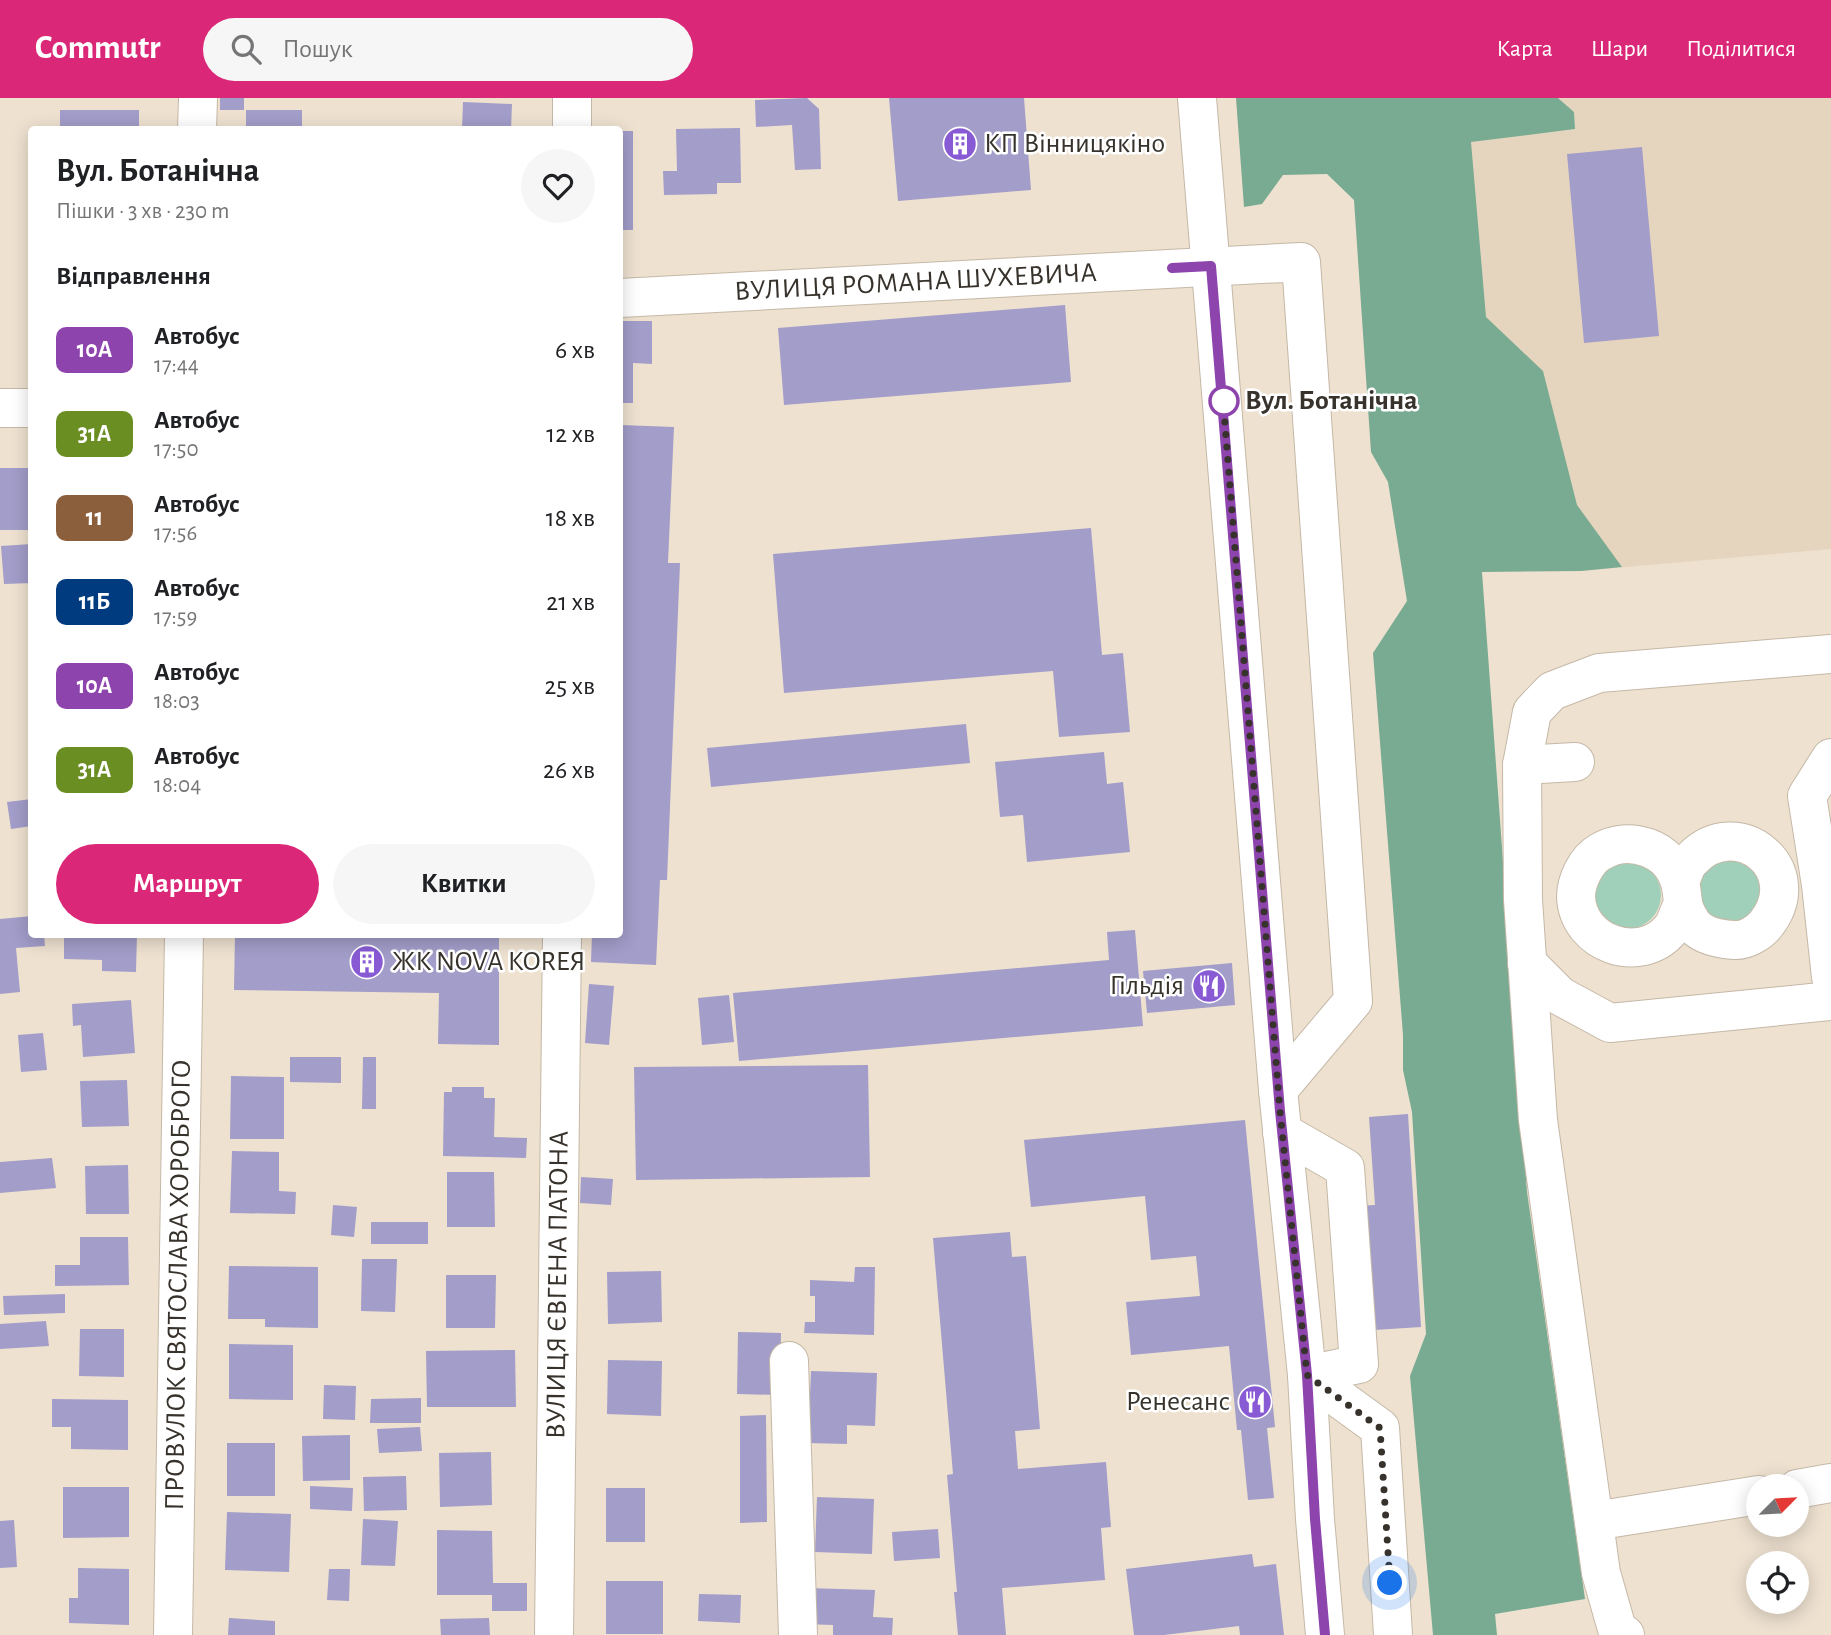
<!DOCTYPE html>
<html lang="uk">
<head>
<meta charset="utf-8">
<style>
	body { margin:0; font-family:"Alegreya Sans",sans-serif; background:#f6f6f6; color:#202124; height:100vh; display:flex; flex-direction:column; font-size:26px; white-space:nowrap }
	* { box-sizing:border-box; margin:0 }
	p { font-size:23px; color:#757577 }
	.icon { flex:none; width:38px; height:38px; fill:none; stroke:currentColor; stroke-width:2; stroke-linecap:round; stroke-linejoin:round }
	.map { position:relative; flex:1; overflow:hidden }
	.details { position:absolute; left:28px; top:28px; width:595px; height:812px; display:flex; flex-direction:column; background:#fff; border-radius:7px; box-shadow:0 4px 18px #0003 }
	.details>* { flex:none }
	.badge { padding:0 14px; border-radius:10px; font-size:24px; line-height:46px }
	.needle { width:46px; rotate:66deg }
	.tools { position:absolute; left:1746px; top:1376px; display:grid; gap:14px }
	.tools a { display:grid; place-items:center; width:63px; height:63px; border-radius:50%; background:#fff; box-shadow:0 4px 18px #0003; font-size:35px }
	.you { position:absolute; width:35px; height:35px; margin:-18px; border:5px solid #fff; border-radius:50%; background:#1a73e8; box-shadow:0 0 0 10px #1a73e833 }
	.map>.badge { position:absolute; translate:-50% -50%; box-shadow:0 0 0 4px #fff }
	h2 { padding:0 28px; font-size:26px; line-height:63px }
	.round { display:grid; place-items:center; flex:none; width:74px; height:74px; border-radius:37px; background:#f6f6f6 }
	.overview { display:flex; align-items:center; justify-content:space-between; height:119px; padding:0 28px }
	h1 { font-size:33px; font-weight:700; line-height:52px }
	.cta { display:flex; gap:14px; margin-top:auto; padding:14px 28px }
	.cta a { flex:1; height:80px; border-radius:42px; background:#db2777; color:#fff; font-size:28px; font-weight:700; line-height:80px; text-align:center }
	.cta a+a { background:#f6f6f6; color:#202124 }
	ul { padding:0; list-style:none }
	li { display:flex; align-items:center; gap:21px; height:84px; padding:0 28px }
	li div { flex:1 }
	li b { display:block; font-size:26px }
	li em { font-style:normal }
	li .badge { min-width:77px; font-weight:700; text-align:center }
	header { display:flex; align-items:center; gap:42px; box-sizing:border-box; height:98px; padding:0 35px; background:#db2777; color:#fff }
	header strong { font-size:33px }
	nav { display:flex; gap:38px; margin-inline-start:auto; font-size:24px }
	.search { width:490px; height:63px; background:#f6f6f6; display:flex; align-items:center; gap:18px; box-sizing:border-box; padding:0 24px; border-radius:38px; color:#757577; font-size:26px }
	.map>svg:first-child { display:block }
	.built { fill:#e6d5be }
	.green { fill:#a0d0b9 }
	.forest { fill:#79aa92 }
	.building { fill:#a29dc9 }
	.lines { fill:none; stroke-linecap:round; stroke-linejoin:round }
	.minor-casing { stroke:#c5b8a7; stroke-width:40 }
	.minor { stroke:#fff; stroke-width:38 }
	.line-casing { stroke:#fff; stroke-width:16 }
	.line { stroke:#8e44ad; stroke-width:10 }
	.walk { stroke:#37322b; stroke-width:7; stroke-dasharray:0 12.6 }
	.stop-dot { fill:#fff; stroke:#8e44ad; stroke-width:3.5 }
	.labels { text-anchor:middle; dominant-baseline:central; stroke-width:5; stroke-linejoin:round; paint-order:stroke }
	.poi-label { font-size:28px; fill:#37322b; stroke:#fff; text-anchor:start }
	.street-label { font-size:28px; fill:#37322b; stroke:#fff }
	.stop-label { font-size:28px; font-weight:bold; fill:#37322b; stroke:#fff; text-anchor:start }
</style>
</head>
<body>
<header>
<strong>Commutr</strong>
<div class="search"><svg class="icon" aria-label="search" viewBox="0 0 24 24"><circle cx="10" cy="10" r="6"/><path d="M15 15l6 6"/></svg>Пошук</div>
<nav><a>Карта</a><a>Шари</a><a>Поділитися</a></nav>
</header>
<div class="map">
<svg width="1831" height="1537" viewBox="0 0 1831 1537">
	<rect width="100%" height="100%" fill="#eee1d0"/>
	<!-- built -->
	<path class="built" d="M1558,0H1831V451L1581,473H1482L1443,47L1575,31L1574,14Z"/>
	<!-- green -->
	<path class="green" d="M1719,759L1754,765L1766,798L1743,825C1738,825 1731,827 1726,826C1700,823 1687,788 1705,768C1709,765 1715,762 1719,759Z
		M1593 797a34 34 0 1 1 68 0a34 34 0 1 1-68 0Z"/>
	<!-- forest -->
	<path class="forest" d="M1236,0H1558L1574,14L1575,31L1471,44L1486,219L1543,273L1577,407L1622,469L1581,473L1482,474L1527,1094L1585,1501L1495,1516L1497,1537H1433L1410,1278L1426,1236L1412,1014L1403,972V937L1373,555L1407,503L1388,384L1371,354L1354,102L1327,76L1283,77L1262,106L1244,109Z"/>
	<!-- building -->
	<path class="building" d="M220,0H244V12H220Z
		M807,0L819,11L821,71L795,72L792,27L756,29L755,2Z
		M889,0H1024L1031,92L898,103Z
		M463,4L512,6L511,32H462Z
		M60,12H139V32H60Z
		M246,12H302V32H246Z
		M740,30L741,85H717V96L664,97L663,73H677L676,31Z
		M620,33H633V132H620Z
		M1642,49L1659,238L1584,245L1567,56Z
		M1065,207L1071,284L784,307L778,230Z
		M620,223H652V266L633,265V305H620Z
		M621,327L674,329L668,465H680L667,782H660L656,867L591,864L592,836H620Z
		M0,370H32V432H0Z
		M1091,430L1102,557L1123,555L1130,634L1059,639L1053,573L784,595L773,456Z
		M32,446V485L4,486L1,448Z
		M966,626L970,665L711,689L707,650Z
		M1104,654L1107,686L1123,684L1130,754L1027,764L1023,717L1000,719L995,664Z
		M32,701V728L11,731L7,704Z
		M32,818V836H44L45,848L16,850L20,894L0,896V821Z
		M1135,832L1143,928L739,963L733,895L1109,862L1107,834Z
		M64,836H137L136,874L102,873V862L64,861Z
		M235,836H499V947L438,946L439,895L234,892Z
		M1232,865L1235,907L1147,915L1143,873Z
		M589,886L614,888L609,947L585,945Z
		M729,897L734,944L702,947L698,900Z
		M131,902L135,955L83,959L81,927L73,928L72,906Z
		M43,935L47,972L21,974L18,937Z
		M290,959H341V985L290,984Z
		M363,959H376V1011H362Z
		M868,967L870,1079L636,1082L634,969Z
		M231,978L284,979V1041H230Z
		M127,982L129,1028L82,1029L80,983Z
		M452,989H484V1000H495L494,1039L527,1040L526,1060L443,1058L444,994H452Z
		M1408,1016L1421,1229L1343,1234L1335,1109L1375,1107L1369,1019Z
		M1245,1022L1275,1329L1267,1330L1274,1400L1248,1402L1241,1332H1237L1229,1248L1131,1257L1126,1204L1200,1198L1196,1158L1151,1162L1145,1098L1031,1109L1024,1042Z
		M232,1053L279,1054V1093L296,1094L295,1116L230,1115Z
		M52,1060L56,1090L0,1095V1064Z
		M128,1067L129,1116H86L85,1068Z
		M447,1074H494L495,1129H447Z
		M581,1079L613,1081L611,1107L580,1105Z
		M333,1107L357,1109L354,1139L331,1137Z
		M371,1124H428V1146H371Z
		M1010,1134L1012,1159L1026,1158L1040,1331L1015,1333L1018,1371L1106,1364L1111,1429L1101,1430L1105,1482L1002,1490L1006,1537H958L954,1494H957L947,1377L953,1376L933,1140Z
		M80,1139H128L129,1187L55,1188V1167H80Z
		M362,1161H397L395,1214L361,1213Z
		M229,1168L318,1169V1230L265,1229V1221H228Z
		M855,1169H875L874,1237L804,1235L805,1224H815V1198H810V1182L854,1184Z
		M661,1173L662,1224L608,1226L607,1174Z
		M446,1177H496L495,1230H446Z
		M65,1196V1215L4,1217L3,1198Z
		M46,1223L49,1248L0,1251V1226Z
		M80,1231H124V1279L79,1278Z
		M738,1234L781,1235L780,1297L737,1296Z
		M229,1246L293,1247V1302L229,1301Z
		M515,1252L516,1309H427L426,1253Z
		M608,1262L662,1263L661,1318L607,1316Z
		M811,1273L877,1275L875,1328L847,1327V1346L808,1345Z
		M324,1287L356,1288L355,1322L323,1321Z
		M421,1300V1325H370L371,1301Z
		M52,1301L128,1302V1352L71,1351V1329H52Z
		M766,1317L767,1424L740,1425V1318Z
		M420,1329L422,1353L379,1355L377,1331Z
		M350,1337V1382L303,1383L302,1338Z
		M227,1345H275V1398H227Z
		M491,1354L492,1407L440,1409L439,1355Z
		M406,1378L407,1412L364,1413L363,1379Z
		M310,1388L353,1390L352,1413L310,1411Z
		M63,1389H129V1439L63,1440Z
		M606,1390H645V1444H606Z
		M817,1399L874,1401L872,1456L815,1454Z
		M227,1414L291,1416L289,1474L225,1472Z
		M363,1421L398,1423L395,1468L361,1467Z
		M14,1422L17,1469L0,1470V1423Z
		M938,1431L940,1460L894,1463L892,1434Z
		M437,1432L492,1433L493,1485H527V1513H492V1497H437Z
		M1252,1456L1254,1469L1276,1466L1284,1537H1240L1239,1528L1164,1537H1134L1126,1471Z
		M78,1470L129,1471V1527L69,1525V1500H78Z
		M329,1471H350L349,1503L327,1502Z
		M606,1483H663V1536H606Z
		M805,1490L875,1492L873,1519L893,1520L892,1537H833V1527L804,1526Z
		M699,1496L741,1497L740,1525L698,1523Z
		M229,1520L275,1523V1537H228Z
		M489,1520L490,1537H441L440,1521Z"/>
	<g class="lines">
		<!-- minor casing -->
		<g class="minor-casing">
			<g id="minor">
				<path d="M1197,0L1278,992L1307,1277L1315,1421L1325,1537"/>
				<path d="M197,32L198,0"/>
				<path d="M572,32V0"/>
				<path id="s1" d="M620,200L1301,164L1353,903L1278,992"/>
				<path d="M0,310H32"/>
				<path d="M1831,660L1807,698L1821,787L1831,879"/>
				<path d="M1522,667L1575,664"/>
				<path d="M1680,784C1683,777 1686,766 1692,761C1737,714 1809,771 1766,826C1759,835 1745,843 1734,842C1719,841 1701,838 1692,825C1679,805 1685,804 1680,785C1671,750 1629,736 1600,754C1586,762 1576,783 1576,799C1578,846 1640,867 1670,832C1676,826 1678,815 1682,808"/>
				<path d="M1527,865L1560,898L1610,925L1831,903"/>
				<path d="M1282,1034L1345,1070L1359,1266L1307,1277"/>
				<path d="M789,1263L798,1537"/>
				<path d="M1307,1277L1380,1330L1393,1537"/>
				<path d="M1797,1391L1831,1385"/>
				<path d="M1594,1423L1759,1397"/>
				<path id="s2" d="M173,1537L184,836"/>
				<path id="s3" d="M554,1537L562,836"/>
				<path d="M1625,1537L1617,1531L1601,1475L1538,1022L1523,802L1522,667L1532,614L1552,593L1599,575L1831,556"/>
			</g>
		</g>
		<!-- minor -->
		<use href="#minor" class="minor"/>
	</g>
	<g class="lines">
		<!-- line casing -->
		<g class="line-casing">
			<path id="line" d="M1172,170L1211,168L1280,1013L1307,1277L1315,1421L1325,1537"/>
		</g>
		<!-- line -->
		<use href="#line" class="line"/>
		<!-- walk -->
		<path class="walk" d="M1224,303L1223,301L1280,1013L1307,1277L1380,1330L1390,1485"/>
	</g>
	<!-- icons -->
	<defs>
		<g id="building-disc" transform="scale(1.75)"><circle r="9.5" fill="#885bd5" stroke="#fff"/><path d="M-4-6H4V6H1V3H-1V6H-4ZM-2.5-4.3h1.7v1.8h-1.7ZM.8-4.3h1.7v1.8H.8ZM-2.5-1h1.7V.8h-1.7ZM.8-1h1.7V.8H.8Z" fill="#fff"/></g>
		<g id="restaurant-disc" transform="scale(1.75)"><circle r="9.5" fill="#885bd5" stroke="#fff"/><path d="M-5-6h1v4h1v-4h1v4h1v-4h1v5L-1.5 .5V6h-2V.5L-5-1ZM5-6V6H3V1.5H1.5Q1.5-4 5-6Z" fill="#fff"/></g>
	</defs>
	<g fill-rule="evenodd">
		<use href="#building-disc" x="960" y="46"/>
		<use href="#building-disc" x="367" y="864"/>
		<use href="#restaurant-disc" x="1209" y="888"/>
		<use href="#restaurant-disc" x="1255" y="1304"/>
	</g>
	<!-- markers -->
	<circle class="stop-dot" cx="1224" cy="303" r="14"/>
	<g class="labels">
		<!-- poi labels -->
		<g class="poi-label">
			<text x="984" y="46">КП Вінницякіно</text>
			<text x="392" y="864">ЖК NOVA KOREЯ</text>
			<text x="1184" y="888" text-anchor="end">Гільдія</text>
			<text x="1230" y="1304" text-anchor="end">Ренесанс</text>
		</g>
		<!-- street labels -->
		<g class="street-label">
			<text stroke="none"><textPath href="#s1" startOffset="296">ВУЛИЦЯ РОМАНА ШУХЕВИЧА</textPath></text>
			<text stroke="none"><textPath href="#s2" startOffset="350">ПРОВУЛОК СВЯТОСЛАВА ХОРОБРОГО</textPath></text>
			<text stroke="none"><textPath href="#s3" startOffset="350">ВУЛИЦЯ ЄВГЕНА ПАТОНА</textPath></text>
		</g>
		<!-- stop labels -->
		<g class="stop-label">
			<text x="1245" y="303">Вул. Ботанічна</text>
		</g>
	</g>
</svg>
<div class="tools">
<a><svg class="needle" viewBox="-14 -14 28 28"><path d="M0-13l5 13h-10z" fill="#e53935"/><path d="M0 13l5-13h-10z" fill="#757577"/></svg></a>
<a><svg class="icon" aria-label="locate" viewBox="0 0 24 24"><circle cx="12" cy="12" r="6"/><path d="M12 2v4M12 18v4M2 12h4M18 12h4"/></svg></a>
</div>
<div class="you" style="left:1390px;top:1485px"></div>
<section class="details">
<div class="overview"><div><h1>Вул. Ботанічна</h1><p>Пішки · 3 хв · 230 m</p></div><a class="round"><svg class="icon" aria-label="heart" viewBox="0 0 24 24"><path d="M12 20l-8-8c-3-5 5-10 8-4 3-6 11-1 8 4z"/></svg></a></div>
<h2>Відправлення</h2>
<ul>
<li><span class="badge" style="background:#8e44ad;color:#fff">10А</span><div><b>Автобус</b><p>17:44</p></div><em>6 хв</em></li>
<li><span class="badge" style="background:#6b8e23;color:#fff">31А</span><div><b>Автобус</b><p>17:50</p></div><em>12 хв</em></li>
<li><span class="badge" style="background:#8b5e3c;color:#fff">11</span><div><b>Автобус</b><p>17:56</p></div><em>18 хв</em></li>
<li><span class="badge" style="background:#003b80;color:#fff">11Б</span><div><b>Автобус</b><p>17:59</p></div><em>21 хв</em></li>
<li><span class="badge" style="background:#8e44ad;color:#fff">10А</span><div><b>Автобус</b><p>18:03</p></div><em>25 хв</em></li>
<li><span class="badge" style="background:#6b8e23;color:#fff">31А</span><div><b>Автобус</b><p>18:04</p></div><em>26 хв</em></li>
</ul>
<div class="cta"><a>Маршрут</a><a>Квитки</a></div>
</section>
</div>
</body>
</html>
